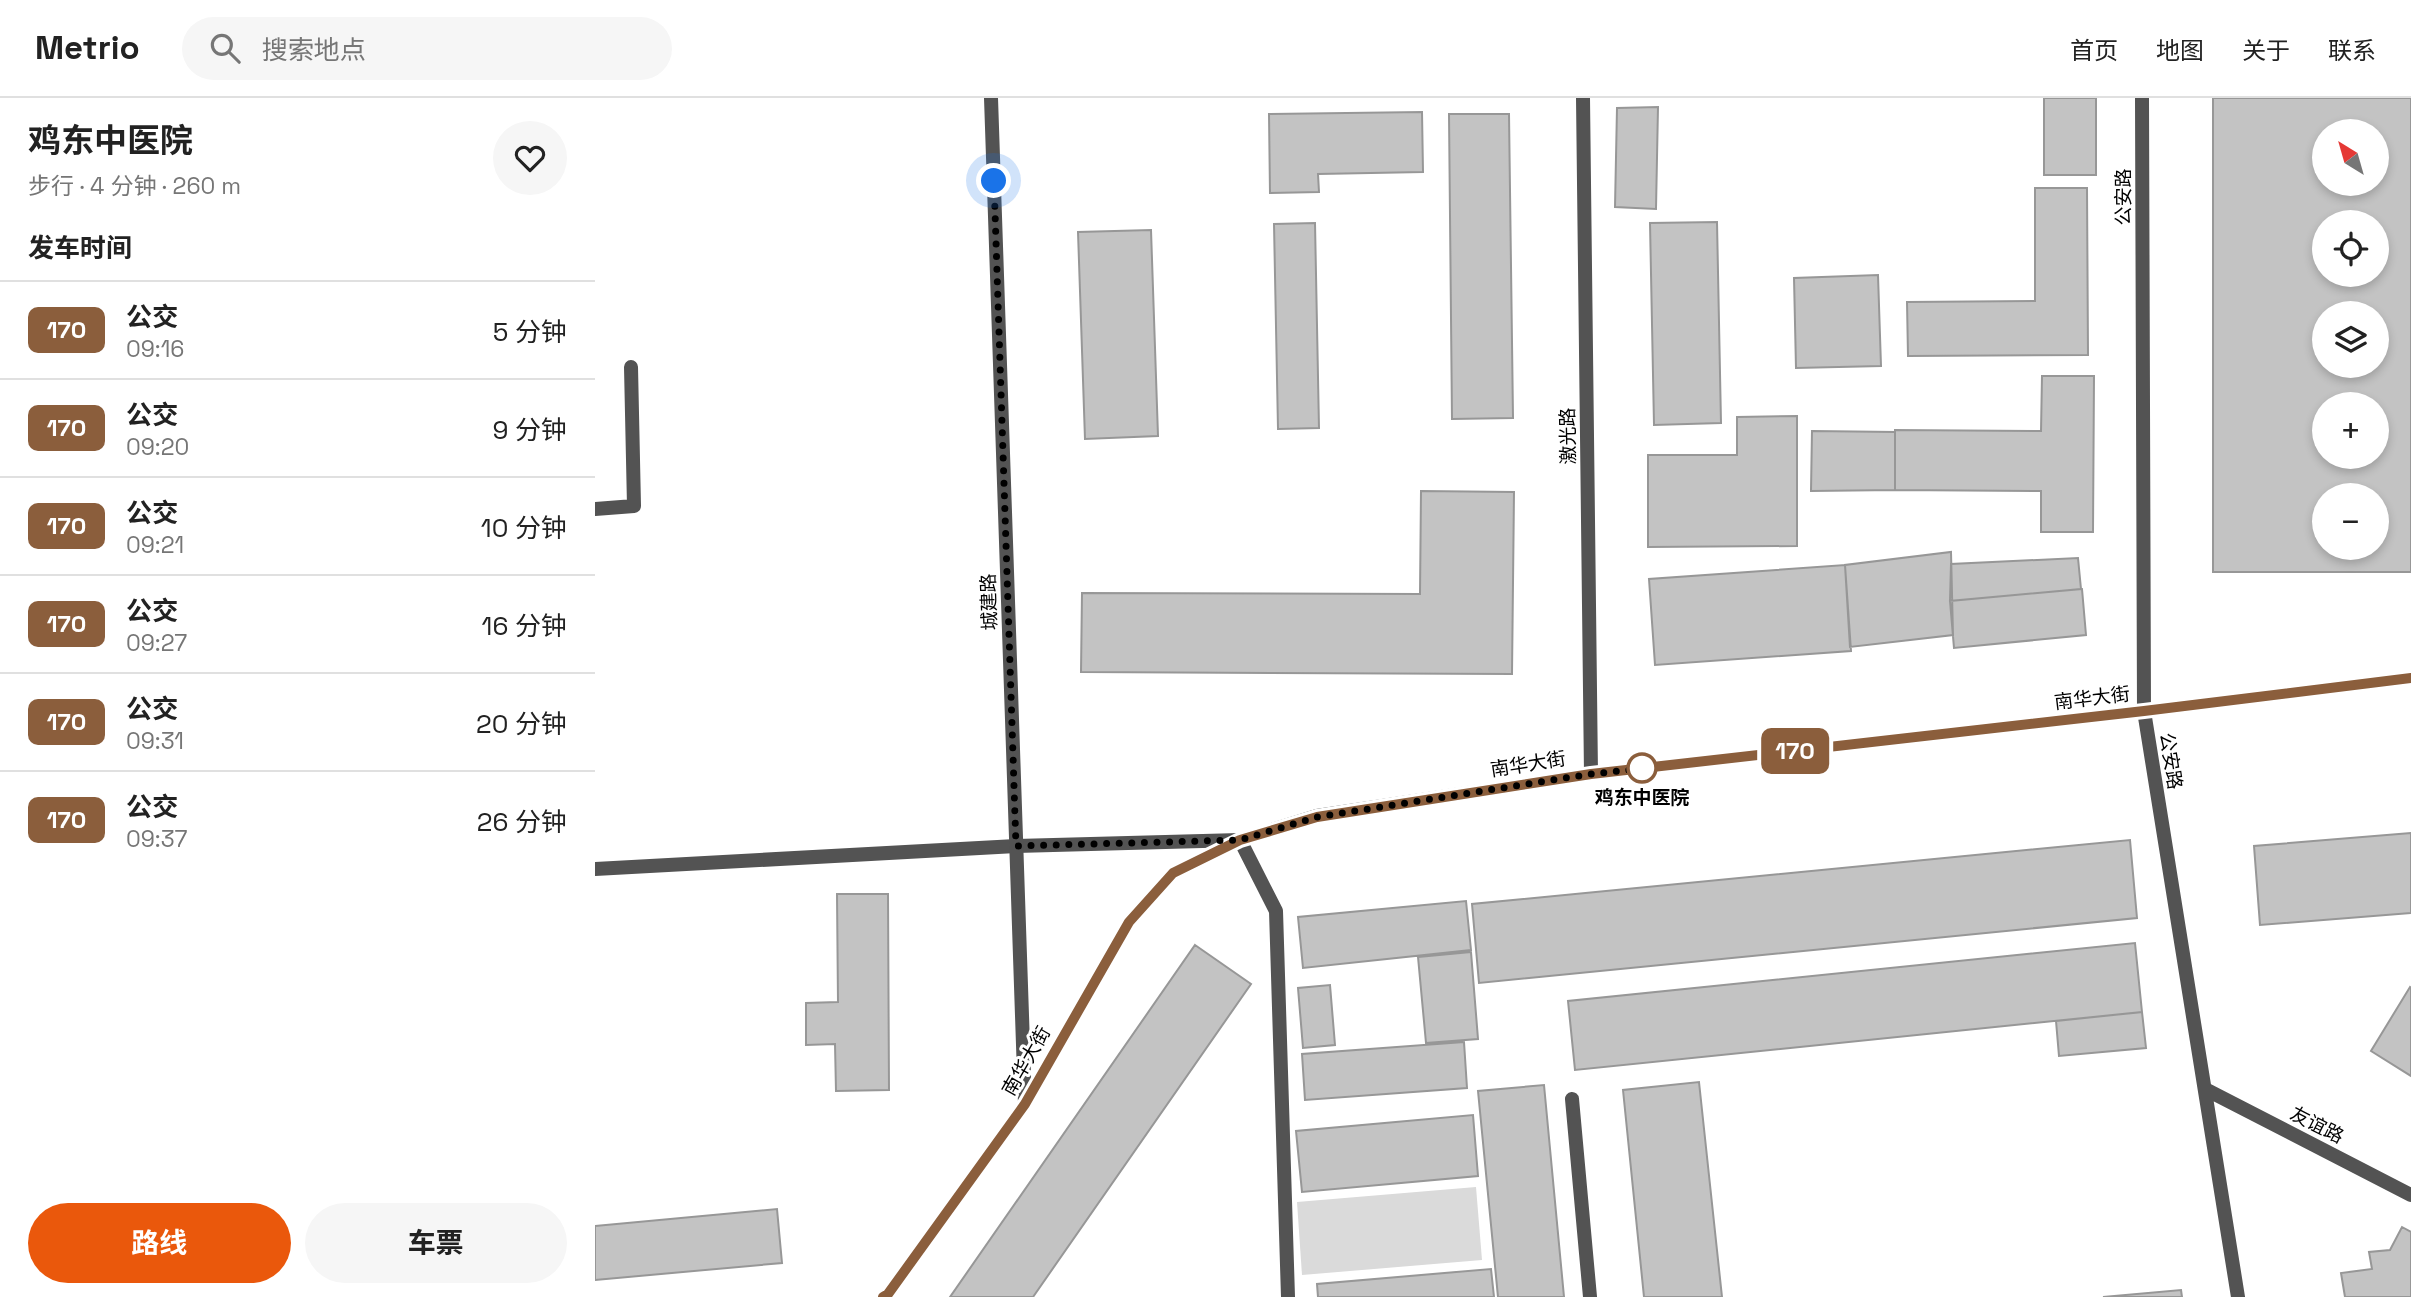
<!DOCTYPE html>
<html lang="zh">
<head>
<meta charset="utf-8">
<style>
	body { margin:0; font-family:"Space Grotesk","Noto Sans SC",sans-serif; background:#f6f6f6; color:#222; height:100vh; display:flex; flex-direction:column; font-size:26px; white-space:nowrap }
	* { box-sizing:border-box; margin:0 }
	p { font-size:23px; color:#767676 }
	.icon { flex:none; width:38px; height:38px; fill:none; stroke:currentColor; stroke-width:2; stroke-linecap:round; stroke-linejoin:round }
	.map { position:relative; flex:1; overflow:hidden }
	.sheet { display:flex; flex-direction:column; background:#fff; width:595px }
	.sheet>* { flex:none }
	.badge { padding:0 14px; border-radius:10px; font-size:24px; line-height:46px }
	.needle { width:46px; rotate:323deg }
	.buttons { position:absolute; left:1717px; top:21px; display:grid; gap:14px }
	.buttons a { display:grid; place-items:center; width:77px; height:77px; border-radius:50%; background:#fff; box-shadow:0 4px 10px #0003; font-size:35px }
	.you { position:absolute; width:35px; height:35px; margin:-18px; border:5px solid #fff; border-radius:50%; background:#1a73e8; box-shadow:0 0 0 10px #1a73e833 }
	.map>.badge { position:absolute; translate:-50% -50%; box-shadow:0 0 0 4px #fff }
	h2 { padding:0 28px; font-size:26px; line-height:63px }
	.round { display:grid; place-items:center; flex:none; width:74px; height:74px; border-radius:37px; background:#f6f6f6 }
	.head { display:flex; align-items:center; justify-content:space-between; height:119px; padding:0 28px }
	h1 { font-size:33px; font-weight:700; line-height:52px }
	.action { display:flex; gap:14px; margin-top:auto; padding:14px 28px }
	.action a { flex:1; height:80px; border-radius:42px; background:#ea580c; color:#fff; font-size:28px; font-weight:700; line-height:80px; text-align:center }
	.action a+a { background:#f6f6f6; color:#222 }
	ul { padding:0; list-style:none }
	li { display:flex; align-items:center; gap:21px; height:98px; padding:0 28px; border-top:2px solid #e0e0e0 }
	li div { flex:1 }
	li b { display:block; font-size:26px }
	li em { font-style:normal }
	li .badge { min-width:77px; font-weight:700; text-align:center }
	header { display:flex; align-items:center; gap:42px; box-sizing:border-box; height:98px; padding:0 35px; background:#fff; border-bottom:2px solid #e0e0e0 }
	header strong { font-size:33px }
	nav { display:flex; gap:38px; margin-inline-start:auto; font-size:24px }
	.search { width:490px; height:63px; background:#f6f6f6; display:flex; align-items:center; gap:18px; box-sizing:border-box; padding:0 24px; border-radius:38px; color:#767676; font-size:26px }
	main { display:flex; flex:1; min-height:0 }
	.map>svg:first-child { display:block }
	.green { fill:#dadada }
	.building { fill:#c3c3c3; stroke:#979797; stroke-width:2; fill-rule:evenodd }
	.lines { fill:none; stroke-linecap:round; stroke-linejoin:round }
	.service { stroke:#535353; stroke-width:14 }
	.minor { stroke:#535353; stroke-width:14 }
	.tertiary { stroke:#535353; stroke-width:14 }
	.secondary { stroke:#202020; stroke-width:14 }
	.line-casing { stroke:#fff; stroke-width:16 }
	.line { stroke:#8b5e3c; stroke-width:10 }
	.walk { stroke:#000; stroke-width:7; stroke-dasharray:0 12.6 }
	.stop-dot { fill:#fff; stroke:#8b5e3c; stroke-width:3.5 }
	.labels { text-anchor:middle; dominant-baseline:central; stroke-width:6; stroke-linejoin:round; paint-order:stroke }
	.street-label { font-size:19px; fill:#000; stroke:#fff }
	.stop-label { font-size:19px; font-weight:bold; fill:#000; stroke:#fff }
</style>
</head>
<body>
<header>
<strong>Metrio</strong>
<div class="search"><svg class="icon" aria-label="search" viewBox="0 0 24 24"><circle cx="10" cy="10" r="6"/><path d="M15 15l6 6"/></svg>搜索地点</div>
<nav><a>首页</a><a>地图</a><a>关于</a><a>联系</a></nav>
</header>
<main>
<section class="sheet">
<div class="head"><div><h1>鸡东中医院</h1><p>步行 · 4 分钟 · 260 m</p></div><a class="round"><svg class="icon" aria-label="heart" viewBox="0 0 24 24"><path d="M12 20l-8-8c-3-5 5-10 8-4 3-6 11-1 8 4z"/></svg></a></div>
<h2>发车时间</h2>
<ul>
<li><span class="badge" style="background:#8b5e3c;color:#fff">170</span><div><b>公交</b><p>09:16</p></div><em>5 分钟</em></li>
<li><span class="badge" style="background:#8b5e3c;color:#fff">170</span><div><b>公交</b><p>09:20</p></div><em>9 分钟</em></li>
<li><span class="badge" style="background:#8b5e3c;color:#fff">170</span><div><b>公交</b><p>09:21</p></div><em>10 分钟</em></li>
<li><span class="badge" style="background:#8b5e3c;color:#fff">170</span><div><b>公交</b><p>09:27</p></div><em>16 分钟</em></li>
<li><span class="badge" style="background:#8b5e3c;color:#fff">170</span><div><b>公交</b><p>09:31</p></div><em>20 分钟</em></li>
<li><span class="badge" style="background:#8b5e3c;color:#fff">170</span><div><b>公交</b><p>09:37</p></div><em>26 分钟</em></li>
</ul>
<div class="action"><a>路线</a><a>车票</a></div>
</section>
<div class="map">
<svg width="1816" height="1199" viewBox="0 0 1816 1199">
	<rect width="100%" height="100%" fill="#fff"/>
	<!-- green -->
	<path class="green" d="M881,1089L887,1162L707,1177L702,1104Z"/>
	<!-- building -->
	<path class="building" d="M1449,0H1501V77H1449Z
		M1618,0H1816V474H1618ZM1729,33H1782V86H1729ZM1729,124H1782V177H1729ZM1729,215H1782V268H1729ZM1729,306H1782V359H1729ZM1729,397H1782V450H1729Z
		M1063,9L1061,111L1020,109L1022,10Z
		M827,14L828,74L723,76L724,94L675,95L674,16Z
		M854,16H914L918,320L857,321Z
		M1440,90H1492L1493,257L1313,258L1312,204L1440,203Z
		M1122,124L1126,325L1059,327L1055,125Z
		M720,125L724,330L683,331L679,126Z
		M556,132L563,338L490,341L483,134Z
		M1283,177L1286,268L1201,270L1199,180Z
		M1447,278H1499L1498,434H1446V393L1300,392V332L1446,333Z
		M1202,318V448L1053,449V357H1142V319Z
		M1217,333L1300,334V392L1216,393Z
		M826,393L919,394L917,576L486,574L487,495L825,496Z
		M1356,454L1358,537L1255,549L1250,467Z
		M1483,460L1486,491L1355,503L1356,466Z
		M1250,467L1256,553L1060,567L1054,481Z
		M1487,491L1491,537L1359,550L1355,503Z
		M1816,735V815L1665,827L1659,748Z
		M1535,742L1542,820L884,885L877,806Z
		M242,796H293L294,992L241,993L240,946L211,947V905L243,904Z
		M871,803L876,852L708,870L703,819Z
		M1540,845L1547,914L980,972L973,903Z
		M600,847L656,886L438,1199H355Z
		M876,854L883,941L831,945L823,859Z
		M735,887L740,947L708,950L703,890Z
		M1815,889L1816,890V978L1776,953Z
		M1547,914L1551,950L1464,958L1461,923Z
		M869,944L872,990L710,1002L707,956Z
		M1104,984L1127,1199H1049L1028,992Z
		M949,987L969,1199H903L883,993Z
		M878,1017L883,1078L707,1094L701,1033Z
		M182,1111L187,1165L0,1182V1128Z
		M1807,1129L1816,1134V1199H1750L1746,1175L1777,1171L1774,1154L1795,1152Z
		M896,1171L899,1199H723L722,1186Z
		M1586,1192L1587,1199H1508Z"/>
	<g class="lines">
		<!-- service -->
		<path class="service" d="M645,742L681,813L693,1199
			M977,1001L995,1199"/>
		<!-- minor -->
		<path class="minor" d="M988,0L996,676
			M0,411L39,408L36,269
			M0,771L421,748L645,742"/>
		<!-- tertiary -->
		<path class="tertiary" d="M396,0L430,1006
			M1547,0L1549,613L1643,1199
			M1610,991L1816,1097"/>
		<!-- secondary -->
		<path class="secondary" d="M288,1199L293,1196L430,1006L534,824L578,775L645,742L722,718L996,676L1549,613L1816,580"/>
	</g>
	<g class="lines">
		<!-- line casing -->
		<g class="line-casing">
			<path id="line" d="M288,1199L293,1196L430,1006L534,824L578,775L645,742L722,719L996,676L1549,613L1816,580"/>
		</g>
		<!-- line -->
		<use href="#line" class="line"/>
		<!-- walk -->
		<path class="walk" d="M399,83L421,748L645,742L722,719L996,676L1052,670H1047"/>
	</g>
	<!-- markers -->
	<circle class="stop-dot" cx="1047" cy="670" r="14"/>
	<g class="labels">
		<!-- street labels -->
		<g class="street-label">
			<text transform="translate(1528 99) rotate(-90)">公安路</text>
			<text transform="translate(973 338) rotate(-91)">激光路</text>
			<text transform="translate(394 504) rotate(-92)">城建路</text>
			<text transform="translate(1497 600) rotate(-7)">南华大街</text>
			<text transform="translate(1576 663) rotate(81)">公安路</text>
			<text transform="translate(933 666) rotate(-9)">南华大街</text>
			<text transform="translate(431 963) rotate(-60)">南华大街</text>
			<text transform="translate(1722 1027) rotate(27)">友谊路</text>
		</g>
		<!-- stop labels -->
		<g class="stop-label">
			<text x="1047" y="699">鸡东中医院</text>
		</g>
	</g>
</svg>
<div class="buttons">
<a><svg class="needle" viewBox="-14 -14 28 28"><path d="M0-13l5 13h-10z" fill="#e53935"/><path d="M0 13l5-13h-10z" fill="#767676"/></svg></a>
<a><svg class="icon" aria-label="locate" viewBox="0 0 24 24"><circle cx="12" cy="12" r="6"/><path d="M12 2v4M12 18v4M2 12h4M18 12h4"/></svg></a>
<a><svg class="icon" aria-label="layers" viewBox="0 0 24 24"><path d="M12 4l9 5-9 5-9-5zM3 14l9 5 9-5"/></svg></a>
<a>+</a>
<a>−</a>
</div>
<div class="you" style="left:399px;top:83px"></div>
<b class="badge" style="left:1200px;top:653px;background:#8b5e3c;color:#fff">170</b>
</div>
</main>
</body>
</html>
